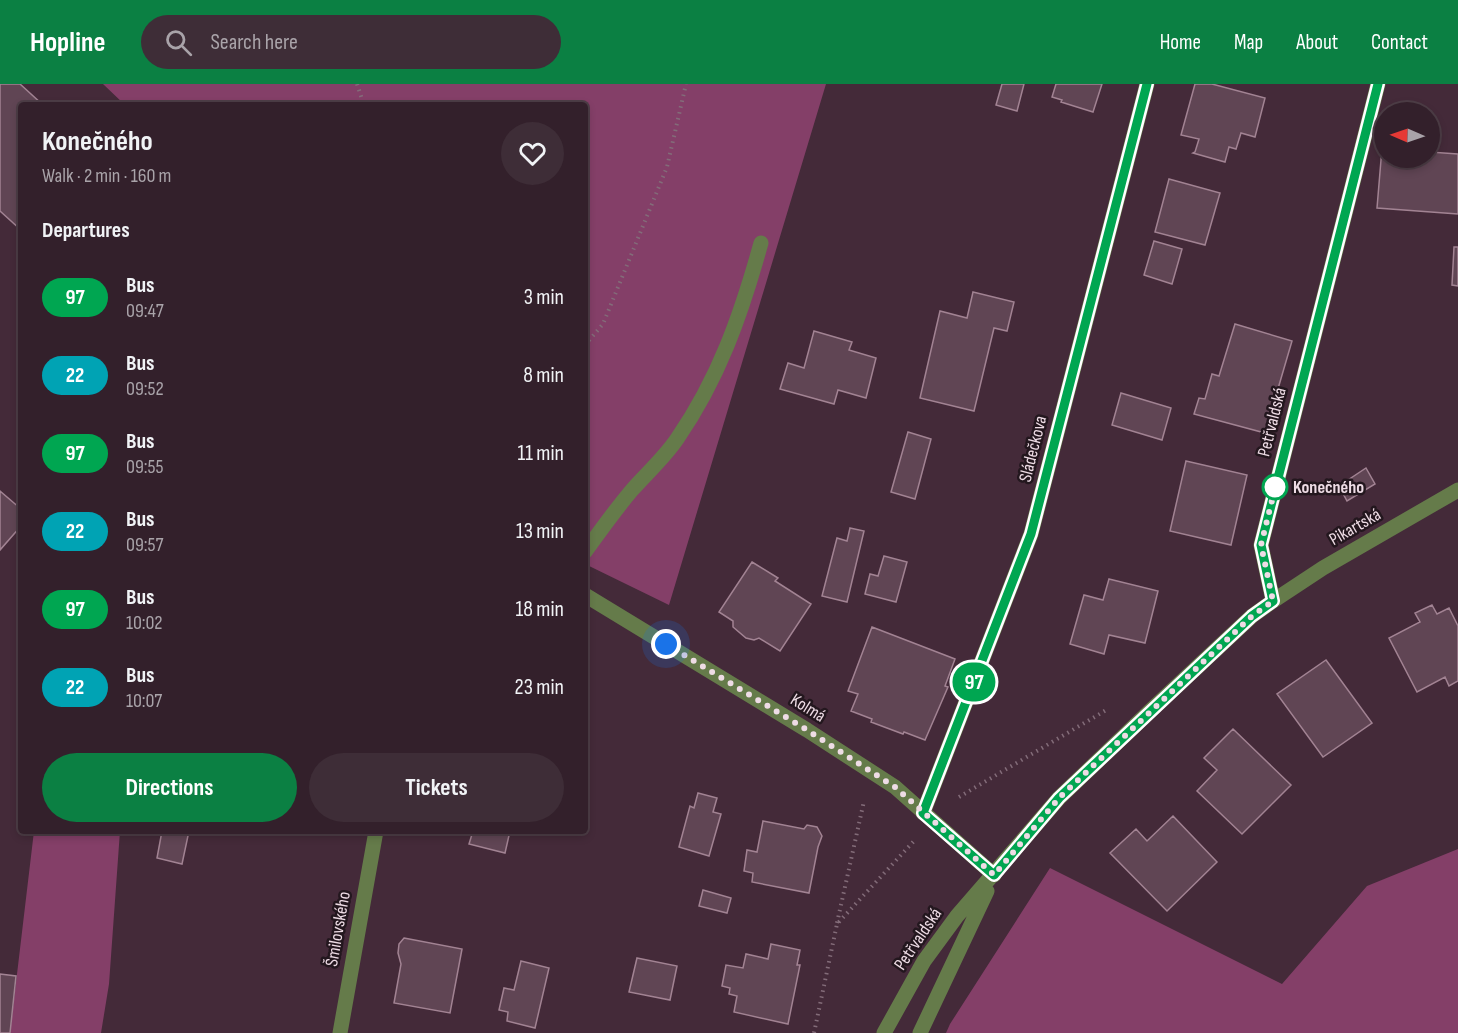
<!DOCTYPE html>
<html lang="en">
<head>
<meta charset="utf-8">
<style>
	body { margin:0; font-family:"Sofia Sans Condensed",sans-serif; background:#3e2d37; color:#f1f3f6; height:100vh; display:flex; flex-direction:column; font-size:22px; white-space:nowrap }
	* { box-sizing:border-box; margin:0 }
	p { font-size:20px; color:#a9a3a9 }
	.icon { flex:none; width:33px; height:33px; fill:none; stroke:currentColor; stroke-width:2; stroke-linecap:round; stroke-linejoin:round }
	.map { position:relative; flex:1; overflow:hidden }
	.panel { position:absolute; left:18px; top:18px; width:570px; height:732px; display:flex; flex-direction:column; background:#33202b; border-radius:6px; box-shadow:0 3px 9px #0003,0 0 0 2px #4e3e47 }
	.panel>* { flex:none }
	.badge { padding:0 12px; border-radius:20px; font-size:21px; line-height:39px }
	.needle { width:39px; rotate:272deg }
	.fabs { position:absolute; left:1374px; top:18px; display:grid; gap:12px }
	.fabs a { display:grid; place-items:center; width:66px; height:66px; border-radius:50%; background:#33202b; box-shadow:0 3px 9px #0003,0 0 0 2px #4e3e47; font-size:30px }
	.you { position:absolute; width:30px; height:30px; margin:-15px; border:4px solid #fff; border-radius:50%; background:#1a73e8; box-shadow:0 0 0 9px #1a73e833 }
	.map>.badge { position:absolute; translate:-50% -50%; box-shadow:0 0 0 3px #fff }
	h2 { padding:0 24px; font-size:22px; line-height:54px }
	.round { display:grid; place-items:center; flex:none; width:63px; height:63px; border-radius:32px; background:#3e2d37 }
	.summary { display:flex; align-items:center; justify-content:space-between; height:102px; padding:0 24px }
	h1 { font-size:28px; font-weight:700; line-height:45px }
	.primary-button { display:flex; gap:12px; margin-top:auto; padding:12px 24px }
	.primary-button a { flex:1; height:69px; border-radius:36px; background:#0b8043; color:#fff; font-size:24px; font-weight:700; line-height:69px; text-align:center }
	.primary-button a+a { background:#3e2d37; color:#f1f3f6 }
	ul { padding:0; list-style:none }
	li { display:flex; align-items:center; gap:18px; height:78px; padding:0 24px }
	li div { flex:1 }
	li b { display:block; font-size:22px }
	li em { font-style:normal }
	li .badge { min-width:66px; font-weight:700; text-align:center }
	header { display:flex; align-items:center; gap:36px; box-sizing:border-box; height:84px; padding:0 30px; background:#0b8043; color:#fff }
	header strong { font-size:28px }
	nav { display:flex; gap:33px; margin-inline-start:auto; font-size:21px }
	.search { width:420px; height:54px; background:#3e2d37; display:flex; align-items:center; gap:15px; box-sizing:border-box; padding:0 21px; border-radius:33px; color:#a9a3a9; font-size:22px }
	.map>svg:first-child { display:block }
	.green { fill:#843f68 }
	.building { fill:#604554; stroke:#a28393; stroke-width:1.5 }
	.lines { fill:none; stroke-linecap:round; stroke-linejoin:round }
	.path { stroke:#836c79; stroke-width:4; stroke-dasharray:1.5 4.5; stroke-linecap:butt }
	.minor { stroke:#657b4a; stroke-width:15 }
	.line-casing { stroke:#fff; stroke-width:14 }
	.line { stroke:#00a651; stroke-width:9 }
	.walk { stroke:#eedce5; stroke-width:6; stroke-dasharray:0 10.8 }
	.stop-dot { fill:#fff; stroke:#00a651; stroke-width:3 }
	.labels { text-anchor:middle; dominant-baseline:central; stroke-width:5; stroke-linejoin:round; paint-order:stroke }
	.street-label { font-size:18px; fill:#eedce5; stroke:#23171e }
	.stop-label { font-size:18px; font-weight:bold; fill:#eedce5; stroke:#23171e; text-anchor:start }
</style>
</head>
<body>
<header>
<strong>Hopline</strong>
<div class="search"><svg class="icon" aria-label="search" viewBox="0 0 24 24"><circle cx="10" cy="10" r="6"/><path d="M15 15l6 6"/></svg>Search here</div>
<nav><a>Home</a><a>Map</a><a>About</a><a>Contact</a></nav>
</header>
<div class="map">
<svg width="1458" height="949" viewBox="0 0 1458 949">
	<rect width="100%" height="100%" fill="#442a39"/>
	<!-- green -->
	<path class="green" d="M103,0H826L669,521L585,480V21H125Z
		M34,747H120L109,900L101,949H10Z
		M1458,765V949H946L950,940L1050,784L1282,900L1367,802Z"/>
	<!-- building -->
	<path class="building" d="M0,0H20L43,21H21V146L0,127Z
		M1002,0H1024L1017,27L996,21Z
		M1056,0H1102L1093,28L1061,18L1062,16L1052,13Z
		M1195,0H1212L1265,14L1255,53L1241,49L1236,65L1229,63L1225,78L1193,69L1195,68L1199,55L1181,51Z
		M1382,64H1384V74H1430V68L1458,70V130L1377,124Z
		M1169,95L1220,109L1205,161L1155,148Z
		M1154,157L1182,165L1172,200L1144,191Z
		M1454,163H1458V202L1452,201Z
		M973,208L1014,218L1007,247L994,244L974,327L920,314L940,227L967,234Z
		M1235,240L1292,257L1265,349L1194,330L1199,314L1205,315L1212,290L1219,292Z
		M814,247L852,258L849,266L876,274L866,314L838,306L834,320L780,305L788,279L804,284Z
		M1121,309L1171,324L1162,356L1112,341Z
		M908,348L931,355L915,415L891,408Z
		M1186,377L1247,391L1231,461L1170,447Z
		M1366,384L1375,400L1347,417L1339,402Z
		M0,407L21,425V442L0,466Z
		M850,444L864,447L847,518L822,512L837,454L847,457Z
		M884,472L907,478L896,518L865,510L870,490L878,492Z
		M752,478L778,494L775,497L811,520L780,567L759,554L754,556L746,554L733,543V537L719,528Z
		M1109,495L1158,507L1145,559L1109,551L1104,570L1070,560L1084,511L1103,516Z
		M1432,521L1437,530L1449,524L1458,542V597L1449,602L1445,593L1417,608L1389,554L1420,538L1415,529Z
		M872,543L955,575L945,602L948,603L925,656L904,648L903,650L871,638L872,635L851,627L858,610L848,607Z
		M1326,576L1372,639L1323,673L1277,610Z
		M1233,645L1291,701L1242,750L1197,707L1217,686L1204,674Z
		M698,709L717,714L713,728L721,730L709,772L679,763L690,722L694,724Z
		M1173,732L1217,778L1167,827L1110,769L1136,745L1147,757Z
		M763,737L804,745L807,741L817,743L822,752L818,763L809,809L752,798L753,789L744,787L747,766L757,768Z
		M162,747H189L182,780L157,774Z
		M473,747H510L505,769L469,760Z
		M703,806L731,814L727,829L699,822Z
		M404,854L462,865L450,929L394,919L401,880L398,869L399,860Z
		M771,860L800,866L797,881H800L788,940L734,928L737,912L729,910L730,904L722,902L726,881L743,884L746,870L768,875Z
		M637,874L677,882L670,916L629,908Z
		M521,877L549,884L535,944L507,937L508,928L499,926L504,904L514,906Z
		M0,890L16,892L10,949H0Z"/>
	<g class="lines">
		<!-- path -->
		<path class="path" d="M357,0L364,21
			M585,261L603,240L667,83L686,0
			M959,713L1108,625
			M837,839L864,717
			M814,949L837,840L914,757"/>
		<!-- minor -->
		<path class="minor" d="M585,468C600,447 615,426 632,406C647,389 664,374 677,355C719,294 741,231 761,159
			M585,511L807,646L895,703L994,791
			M1273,517L1261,461L1378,0
			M923,729L1031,450L1147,0
			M340,949L376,747
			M884,949L924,877L957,832L1059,714L1150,627L1252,532L1273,517L1323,484L1458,406
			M920,949L987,807"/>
	</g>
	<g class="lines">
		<!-- line casing -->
		<g class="line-casing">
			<path id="line" d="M1147,0L1031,450L923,729L994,791L1059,714L1218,564L1252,532L1273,517L1261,461L1378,0"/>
		</g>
		<!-- line -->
		<use href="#line" class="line"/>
		<!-- walk -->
		<path class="walk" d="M666,560L807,646L895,703L994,791L1059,714L1218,564L1252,532L1273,517L1261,461L1278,392L1275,403"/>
	</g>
	<!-- markers -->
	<circle class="stop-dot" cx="1275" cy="403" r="12"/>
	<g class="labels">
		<!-- street labels -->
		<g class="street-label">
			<text transform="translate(1272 338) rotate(-76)">Petřvaldská</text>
			<text transform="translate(1033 365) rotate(-76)">Sládečkova</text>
			<text transform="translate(1355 443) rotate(-30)">Pikartská</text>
			<text transform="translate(808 624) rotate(32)">Kolmá</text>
			<text transform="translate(338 845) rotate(-80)">Šmilovského</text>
			<text transform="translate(918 855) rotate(-56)">Petřvaldská</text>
		</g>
		<!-- stop labels -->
		<g class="stop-label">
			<text x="1293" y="403">Konečného</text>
		</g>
	</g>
</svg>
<div class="fabs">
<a><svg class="needle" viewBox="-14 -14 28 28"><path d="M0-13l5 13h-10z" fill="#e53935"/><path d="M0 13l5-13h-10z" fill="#a9a3a9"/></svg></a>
</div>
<div class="you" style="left:666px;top:560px"></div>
<b class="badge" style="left:974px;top:598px;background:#00a651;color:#fff">97</b>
<section class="panel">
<div class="summary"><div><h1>Konečného</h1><p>Walk · 2 min · 160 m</p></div><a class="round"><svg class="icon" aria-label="heart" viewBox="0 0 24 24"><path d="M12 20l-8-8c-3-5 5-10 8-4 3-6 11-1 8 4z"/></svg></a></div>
<h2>Departures</h2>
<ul>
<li><span class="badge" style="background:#00a651;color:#fff">97</span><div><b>Bus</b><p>09:47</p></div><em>3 min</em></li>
<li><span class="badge" style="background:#00a3b4;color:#fff">22</span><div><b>Bus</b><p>09:52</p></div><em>8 min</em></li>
<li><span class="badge" style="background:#00a651;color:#fff">97</span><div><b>Bus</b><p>09:55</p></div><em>11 min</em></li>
<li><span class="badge" style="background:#00a3b4;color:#fff">22</span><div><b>Bus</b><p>09:57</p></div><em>13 min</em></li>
<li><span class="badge" style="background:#00a651;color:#fff">97</span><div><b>Bus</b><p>10:02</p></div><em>18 min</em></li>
<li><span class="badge" style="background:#00a3b4;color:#fff">22</span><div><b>Bus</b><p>10:07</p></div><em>23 min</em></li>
</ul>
<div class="primary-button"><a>Directions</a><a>Tickets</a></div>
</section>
</div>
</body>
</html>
